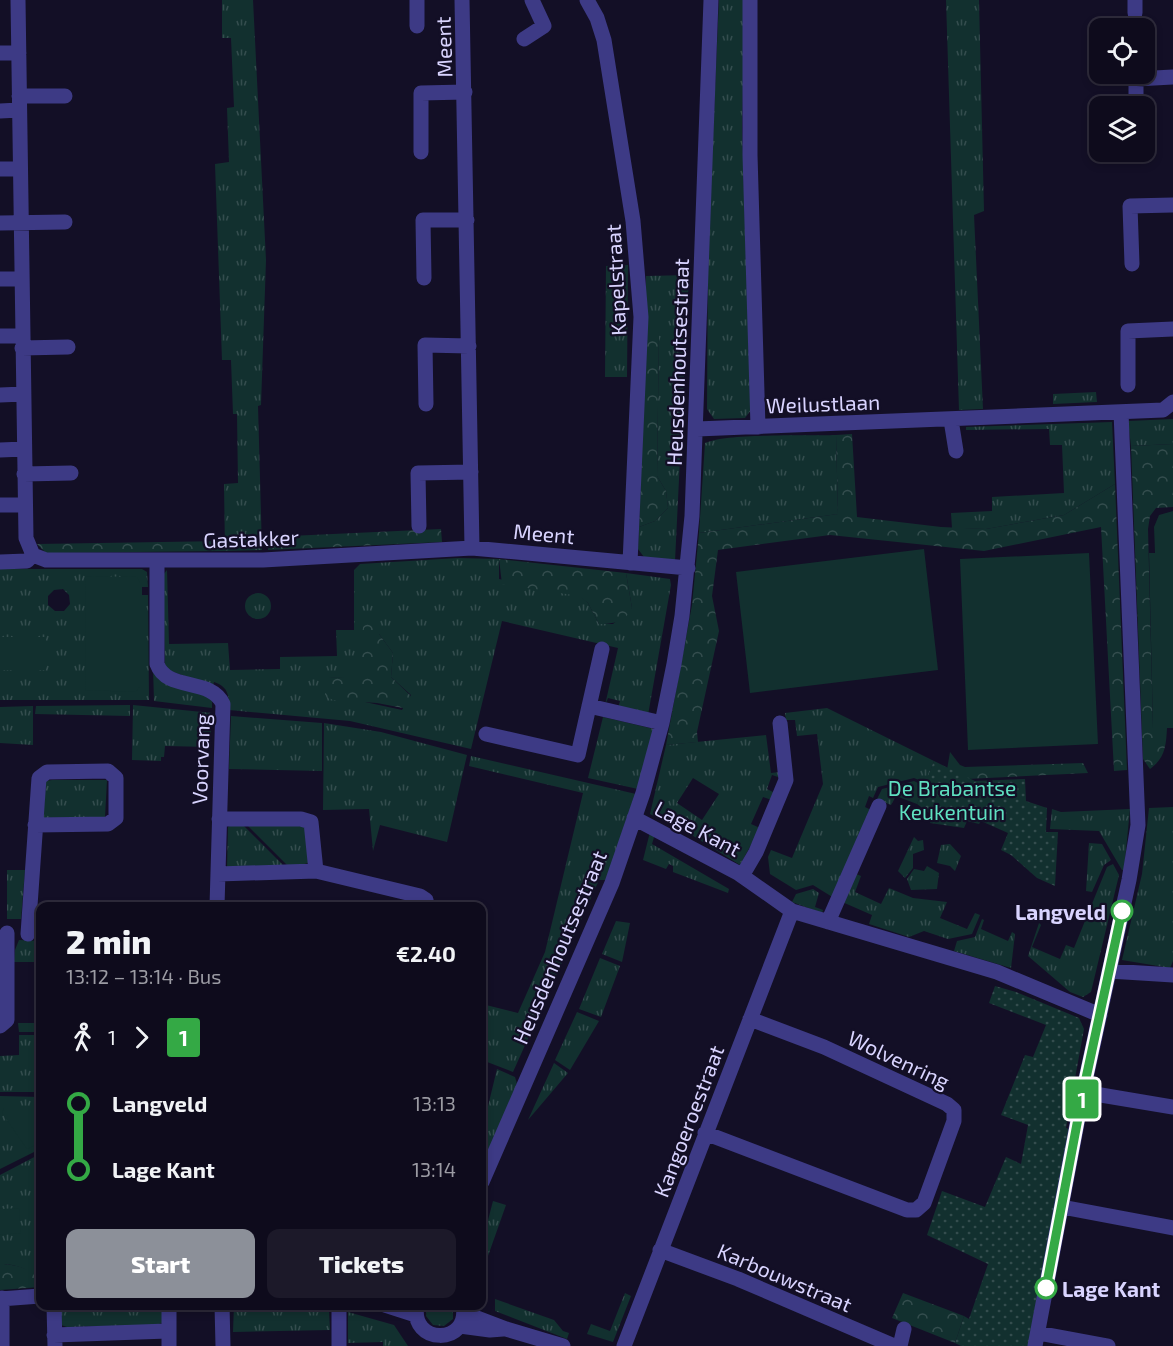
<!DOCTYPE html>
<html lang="en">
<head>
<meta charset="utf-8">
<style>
	body { margin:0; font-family:"Exo 2",sans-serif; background:#1c1929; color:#f1f3f6; height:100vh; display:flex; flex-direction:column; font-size:22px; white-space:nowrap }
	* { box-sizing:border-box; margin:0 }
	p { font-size:20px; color:#9b9ba3 }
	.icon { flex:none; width:33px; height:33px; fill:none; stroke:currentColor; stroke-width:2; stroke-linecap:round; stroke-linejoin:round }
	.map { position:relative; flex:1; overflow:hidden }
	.sheet { position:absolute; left:36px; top:902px; width:450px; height:408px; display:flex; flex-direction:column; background:#0e0b1c; border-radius:12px; box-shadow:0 3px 9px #0003,0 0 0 2px #2e2b3b }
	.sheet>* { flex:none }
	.badge { padding:0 12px; border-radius:4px; font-size:21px; line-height:39px }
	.tools { position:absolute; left:1089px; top:18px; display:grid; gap:12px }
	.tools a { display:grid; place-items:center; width:66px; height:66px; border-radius:12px; background:#0e0b1c; box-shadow:0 3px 9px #0003,0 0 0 2px #2e2b3b; font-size:30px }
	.map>.badge { position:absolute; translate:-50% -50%; box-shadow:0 0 0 3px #fff }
	.legs { display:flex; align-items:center; gap:9px; height:66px; padding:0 30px; font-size:20px }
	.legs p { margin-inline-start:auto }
	.head { display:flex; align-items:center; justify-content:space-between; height:102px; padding:0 30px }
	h1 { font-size:33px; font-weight:800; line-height:45px }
	.primary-button { display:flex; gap:12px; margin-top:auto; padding:12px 30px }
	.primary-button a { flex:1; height:69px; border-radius:12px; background:#8c9099; color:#fff; font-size:24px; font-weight:800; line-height:69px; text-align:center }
	.primary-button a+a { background:#1c1929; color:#f1f3f6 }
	ul { padding:0 30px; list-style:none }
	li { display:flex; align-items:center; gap:21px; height:66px; font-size:22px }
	li i { display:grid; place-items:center; width:9px; height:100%; margin:0 8px; background:currentColor }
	li i::after { content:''; width:15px; height:15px; margin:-8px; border:4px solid; border-radius:50%; background:#0e0b1c }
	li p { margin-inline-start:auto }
	li:first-child i { background:linear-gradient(#0000 50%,currentColor 0) }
	li:last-child i { background:linear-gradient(currentColor 50%,#0000 0) }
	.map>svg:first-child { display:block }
	.grass { fill:url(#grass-tufts); fill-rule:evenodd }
	.forest { fill:url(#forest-crowns) }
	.park { fill:#12302f }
	.garden { fill:url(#garden-dots) }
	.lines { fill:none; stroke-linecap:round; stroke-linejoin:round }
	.minor { stroke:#3d3a85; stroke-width:15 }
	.line-1-casing { stroke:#fff; stroke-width:14 }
	.line-1 { stroke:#34a945; stroke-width:9 }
	.stop-1-dot { fill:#fff; stroke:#34a945; stroke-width:3 }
	.labels { text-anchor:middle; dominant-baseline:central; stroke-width:4.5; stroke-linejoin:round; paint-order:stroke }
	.street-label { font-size:21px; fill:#d9d4ff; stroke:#130f26 }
	.park-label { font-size:21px; fill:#5fe0c0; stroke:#130f26 }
	.stop-label { font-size:21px; font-weight:bold; fill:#d9d4ff; stroke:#130f26; text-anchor:end }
</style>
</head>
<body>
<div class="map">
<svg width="1173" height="1346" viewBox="0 0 1173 1346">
	<defs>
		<pattern id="grass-tufts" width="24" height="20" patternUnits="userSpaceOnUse" patternTransform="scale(1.5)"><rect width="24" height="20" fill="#12302f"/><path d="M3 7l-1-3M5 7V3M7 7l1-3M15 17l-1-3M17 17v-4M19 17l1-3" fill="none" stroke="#344d4e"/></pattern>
		<pattern id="forest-crowns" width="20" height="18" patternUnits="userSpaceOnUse" patternTransform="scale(1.5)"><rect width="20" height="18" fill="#12302f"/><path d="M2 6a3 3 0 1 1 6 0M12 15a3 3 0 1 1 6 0" fill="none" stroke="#344d4e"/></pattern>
		<pattern id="garden-dots" width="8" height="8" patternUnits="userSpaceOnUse" patternTransform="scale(1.5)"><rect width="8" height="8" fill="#12302f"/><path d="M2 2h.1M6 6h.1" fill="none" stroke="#344d4e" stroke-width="1.8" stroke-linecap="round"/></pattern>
	</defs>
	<rect width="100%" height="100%" fill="#130f26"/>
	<!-- grass -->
	<path class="grass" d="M222,0H253L266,260L261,405L258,406L262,550L225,551L224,484L238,483L237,414H233L231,360H222L215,164L229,162L227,108L234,107L231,38H222Z
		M719,0H745L742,128L751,410L745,418L714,419L707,409L708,248Z
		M946,0H979L984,211L974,215L983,409L959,410Z
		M628,265L627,377H605L606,266Z
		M689,275L675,561L644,557L638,549L639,527L655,521L668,508L666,491L657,476L659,333L646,325V276Z
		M1096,392L1097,402L1053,404V394Z
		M1173,419V444L1131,446L1128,421Z
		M1112,422L1115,484L1064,515L986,529L952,528L951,513L992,511V497L1064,493L1062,445H1050L1049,429L966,430V427Z
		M836,435L838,514L699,533L705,443C727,433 807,436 836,435Z
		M458,558L499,559V579L579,595L588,603L599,624H613L632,608L626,573L670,579L671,585L648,715L618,708L620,701L608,698L605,705L618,648L502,621L471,749L350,721L229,710C229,696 229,687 214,682L213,686L165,669L163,575L167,570L169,644L228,643L230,670L280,669V657L337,656L336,630H354V570L360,564ZM379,622V634L393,653L391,677L411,695L402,710L365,702L329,678L359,677Z
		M0,569H142L147,572L148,587H142V595H148L149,700H0ZM63,589L69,595L70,604L64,611H55L48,605V596L54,590Z
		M245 606a13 13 0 1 1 26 0a13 13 0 1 1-26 0Z
		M153,667L212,696V708L154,701Z
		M130,705V716L35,714L36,706Z
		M133,705L212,713L210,747L165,746L164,757H161V761L132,760Z
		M33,706V745L0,743V707Z
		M827,708L934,761L926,783L914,778L878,787L873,798L869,796L865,807L873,811L834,898L813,885L796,890L770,874L768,857L771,850L792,858L823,784L817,734L797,736L795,720H786L785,713Z
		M231,716L322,723V771L229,769Z
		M603,717L654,729L638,789L588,778Z
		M324,723L381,732L467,755L447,842L380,825L373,851L369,809L323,810Z
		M766,735L771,773L780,772L781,778L772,775L767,789L775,793L772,800L763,797L751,824L760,828L740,865L690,834L650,814L666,745ZM693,778L719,794L702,820L677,803Z
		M471,756L636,794L607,880H599L513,1072L482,1060V1004L518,1013L545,952L583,793L469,766Z
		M52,780H107L105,817L43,818L46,781Z
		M914,781L924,786L917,804L896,796L891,805L877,799L882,789Z
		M1173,807V961L1170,968L1122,960L1142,874L1149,808Z
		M1052,809L1061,812L1130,809L1124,870H1122L1099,831L1050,829Z
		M232,825H243L286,868L227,869L228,827Z
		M247,825H301L307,830L308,863L290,868Z
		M650,832L655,834L652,844L729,889L728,893L673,872V866L669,864L666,869L643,860Z
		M914,837L918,841L923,840L924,850L913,854V868L905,878L898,871Z
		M1089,843L1102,844L1111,860L1104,865L1092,892L1086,891Z
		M950,844L961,856L955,871L950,866L937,863L941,845Z
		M1113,864L1119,875L1091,992L1083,997L1070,992L1028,956L1039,923L1041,925L1032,947L1060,959L1066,945L1074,948L1107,867Z
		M927,866L939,873L937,889L911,890L907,879L914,869L924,871Z
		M7,870H25L21,919H7Z
		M854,873L861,876L855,892L881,904L889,888L913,898L947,902L940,918L967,929L975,913L980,915L972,934L948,939L924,931L909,937L869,924L872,915L840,901Z
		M813,889L819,893L815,907L823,910L822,913L792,902L796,894Z
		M982,919L984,920L981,929L1008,941L1012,932L1015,934L1011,968L954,951L957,941L975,937Z
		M616,921L630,923L622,962L602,954Z
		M19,940L40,941V1032H19L18,1023H35V962H14L15,950Z
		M600,958L620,966L601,1017L579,1009Z
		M577,1012L599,1021L570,1070L555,1060Z
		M19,1035H40V1092H0V1056L19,1055Z
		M554,1063L568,1073L528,1120Z
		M497,1069L515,1077L517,1084L482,1167V1131Z
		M0,1096L40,1097V1149L0,1169Z
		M40,1154V1282C30,1269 17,1264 0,1264V1175Z
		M493,1201L506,1205L482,1273V1243Z
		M625,1293L631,1296L613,1342L587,1334L591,1324L610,1331Z
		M495,1299L554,1320L563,1331L569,1333L567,1339L495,1311Z
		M125,1305H164L162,1323L155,1325L67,1327L61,1325L57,1310Z
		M234,1305H295L329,1310L330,1330L233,1332Z
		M427,1305H453V1319L444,1326L433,1325L426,1316Z
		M348,1312L394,1325L408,1346H383V1342L348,1343Z"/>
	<!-- forest -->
	<path class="forest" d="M646,325H657L659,333L657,476L666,491L668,508L655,521L639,527Z
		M852,434L857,517L941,527L986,529L1064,515L1115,484L1127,770L1114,771L1101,527L984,551L830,535L718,550L712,596L719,631L697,732L698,742L666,745L692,605L699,533L838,514L836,435Z
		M1173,444V507L1156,508L1150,516L1148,529L1153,728H1167C1166,746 1165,758 1150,769L1143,759L1131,446Z
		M441,529L442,542L268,550V537Z
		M225,541V551L46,553L37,544Z
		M499,559L626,573L632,608C625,622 613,624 599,624L588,603L579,596L502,584Z
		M364,621L379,622V634L393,653L391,677L410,695L412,706L408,709L377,703L333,700L325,696V683L329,678L359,676V653Z
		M950,752L960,765L965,767L1083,763L1088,773L967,779L947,770Z
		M0,1264C14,1264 40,1269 40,1287L0,1290Z
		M903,1293L964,1316L955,1343L892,1318Z"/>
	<!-- park -->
	<path class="park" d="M1173,511V728H1153L1149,553H1155L1154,527L1159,515Z
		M924,549L938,670L750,693L736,572Z
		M1089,553L1098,744L968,750L960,559Z
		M86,576L137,577L140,583V686L136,692L85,690Z
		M0,637H46V670H0Z
		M4,1108H40V1143L27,1149L2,1113Z
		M19,1208L21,1233L0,1235V1209Z"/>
	<!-- garden -->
	<path class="garden" d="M934,761L975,781L1025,779L1026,801L1047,808L1046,832H1058L1055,886L1037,878L1011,855L1001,850L1008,833L981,821L979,824L967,821L964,828L930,823L933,816L917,804Z
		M995,986L1016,992L1079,1018L1084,1029L1066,1128L1069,1129L1028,1346H961L955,1343L964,1316L969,1319L988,1264L927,1235L942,1191L985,1207L1006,1157L1021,1164L1028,1125L1001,1115L1025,1055L1033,1057L1046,1025L989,1003Z"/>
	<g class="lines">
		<!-- minor -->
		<path class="minor" d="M18,0L26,538L33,555L46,560H263L472,548
			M417,0V26
			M462,0L472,548L688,568
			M587,0L597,18L604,40L633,221L641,317L630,563
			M750,0V155L758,427
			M1135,0V13
			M524,39L544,26L532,0
			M0,53H19
			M19,96H65
			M1136,106V79L1173,77
			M0,111L19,110
			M421,152V93L465,92
			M0,169H20
			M0,223L65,222
			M1132,264L1130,206L1173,205
			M424,278L423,220H467
			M0,279H20
			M0,336H22
			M22,348L68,347
			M1128,385V331L1173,329
			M0,395L23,394
			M426,404L425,345L469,346
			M951,420L956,451
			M697,429L1163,410L1173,402
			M0,450L24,449
			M24,474L71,473
			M0,505H25
			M419,526L418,473L471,472
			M157,561V664C167,692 211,677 223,704L217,906
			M0,562L27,561L33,555
			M589,706L662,723
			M486,734L578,755L602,649
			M634,818L738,873L792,911L997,972L1100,1015
			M316,871L420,896L426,900L427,906
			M218,874L316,871L311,822L301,819H219
			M742,876L756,852L786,780L780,723
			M828,922L879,806
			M28,934L39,778L47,772L108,771L116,778V818L108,824L35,825
			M1109,971L1173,975
			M0,1026L7,1020V933
			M1083,1092L1173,1107
			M705,1133L907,1210H916L924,1203L954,1121V1110L947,1104L824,1047L750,1019
			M482,1182L612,883L643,793L662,723L674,664L682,616L692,516L711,0
			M1062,1207L1173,1228
			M660,1250L738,1279L894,1346
			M2,1298V1346
			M0,1299L40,1296
			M54,1305L55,1346
			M169,1305V1346
			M222,1305L223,1346
			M339,1305V1346
			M385,1305L416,1315
			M417,1305C409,1345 471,1346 463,1305
			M464,1313L506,1329L563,1346
			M460,1326L490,1330L503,1329
			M1038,1333L1108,1346
			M54,1335L168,1331
			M624,1346L792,911
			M900,1346L904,1329
			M1035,1346L1083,1092L1129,880L1138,825L1121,412"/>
	</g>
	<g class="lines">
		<!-- line-1 casing -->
		<g class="line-1-casing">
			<path id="line-1" d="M1046,1288L1083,1092L1122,911"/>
		</g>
		<!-- line-1 -->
		<use href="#line-1" class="line-1"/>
	</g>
	<!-- markers -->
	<g class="stop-1-dot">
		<circle cx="1122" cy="911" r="10"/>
		<circle cx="1046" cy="1288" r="10"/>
	</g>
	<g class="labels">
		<!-- street labels -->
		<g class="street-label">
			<text transform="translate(443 47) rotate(-92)">Meent</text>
			<text transform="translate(615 280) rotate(-93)">Kapelstraat</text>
			<text transform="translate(677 362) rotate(-88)">Heusdenhoutsestraat</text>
			<text transform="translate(823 403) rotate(-2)">Weilustlaan</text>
			<text transform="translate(544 533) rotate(5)">Meent</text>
			<text transform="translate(251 538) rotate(-2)">Gastakker</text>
			<text transform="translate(200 759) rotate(-88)">Voorvang</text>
			<text transform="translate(698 828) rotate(28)">Lage Kant</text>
			<text transform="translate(559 947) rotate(-67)">Heusdenhoutsestraat</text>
			<text transform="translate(899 1059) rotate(25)">Wolvenring</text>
			<text transform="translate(688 1121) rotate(-69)">Kangoeroestraat</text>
			<text transform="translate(785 1277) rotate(23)">Karbouwstraat</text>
		</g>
		<!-- park labels -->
		<g class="park-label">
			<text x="952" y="787">De Brabantse<tspan x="952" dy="24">Keukentuin</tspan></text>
		</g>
		<!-- stop labels -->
		<g class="stop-label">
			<text x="1106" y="911">Langveld</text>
			<text x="1062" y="1288" text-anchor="start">Lage Kant</text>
		</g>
	</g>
</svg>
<div class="tools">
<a><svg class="icon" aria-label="locate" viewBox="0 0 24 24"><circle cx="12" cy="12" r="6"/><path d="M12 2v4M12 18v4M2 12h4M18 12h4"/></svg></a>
<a><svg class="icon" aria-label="layers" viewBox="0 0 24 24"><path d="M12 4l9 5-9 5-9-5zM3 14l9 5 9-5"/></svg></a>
</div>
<b class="badge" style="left:1082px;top:1099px;background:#34a945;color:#fff">1</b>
<section class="sheet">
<div class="head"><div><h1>2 min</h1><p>13:12 – 13:14 · Bus</p></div><b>€2.40</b></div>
<div class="legs"><svg class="icon" aria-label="walk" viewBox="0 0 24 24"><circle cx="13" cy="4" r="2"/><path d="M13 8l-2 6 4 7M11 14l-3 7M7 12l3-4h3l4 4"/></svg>1<svg class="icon" aria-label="forward" viewBox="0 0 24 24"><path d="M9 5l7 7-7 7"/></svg><b class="badge" style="background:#34a945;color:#fff">1</b></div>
<ul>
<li><i style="color:#34a945"></i><b>Langveld</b><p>13:13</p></li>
<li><i style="color:#34a945"></i><b>Lage Kant</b><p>13:14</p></li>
</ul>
<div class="primary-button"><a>Start</a><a>Tickets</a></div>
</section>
</div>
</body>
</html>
